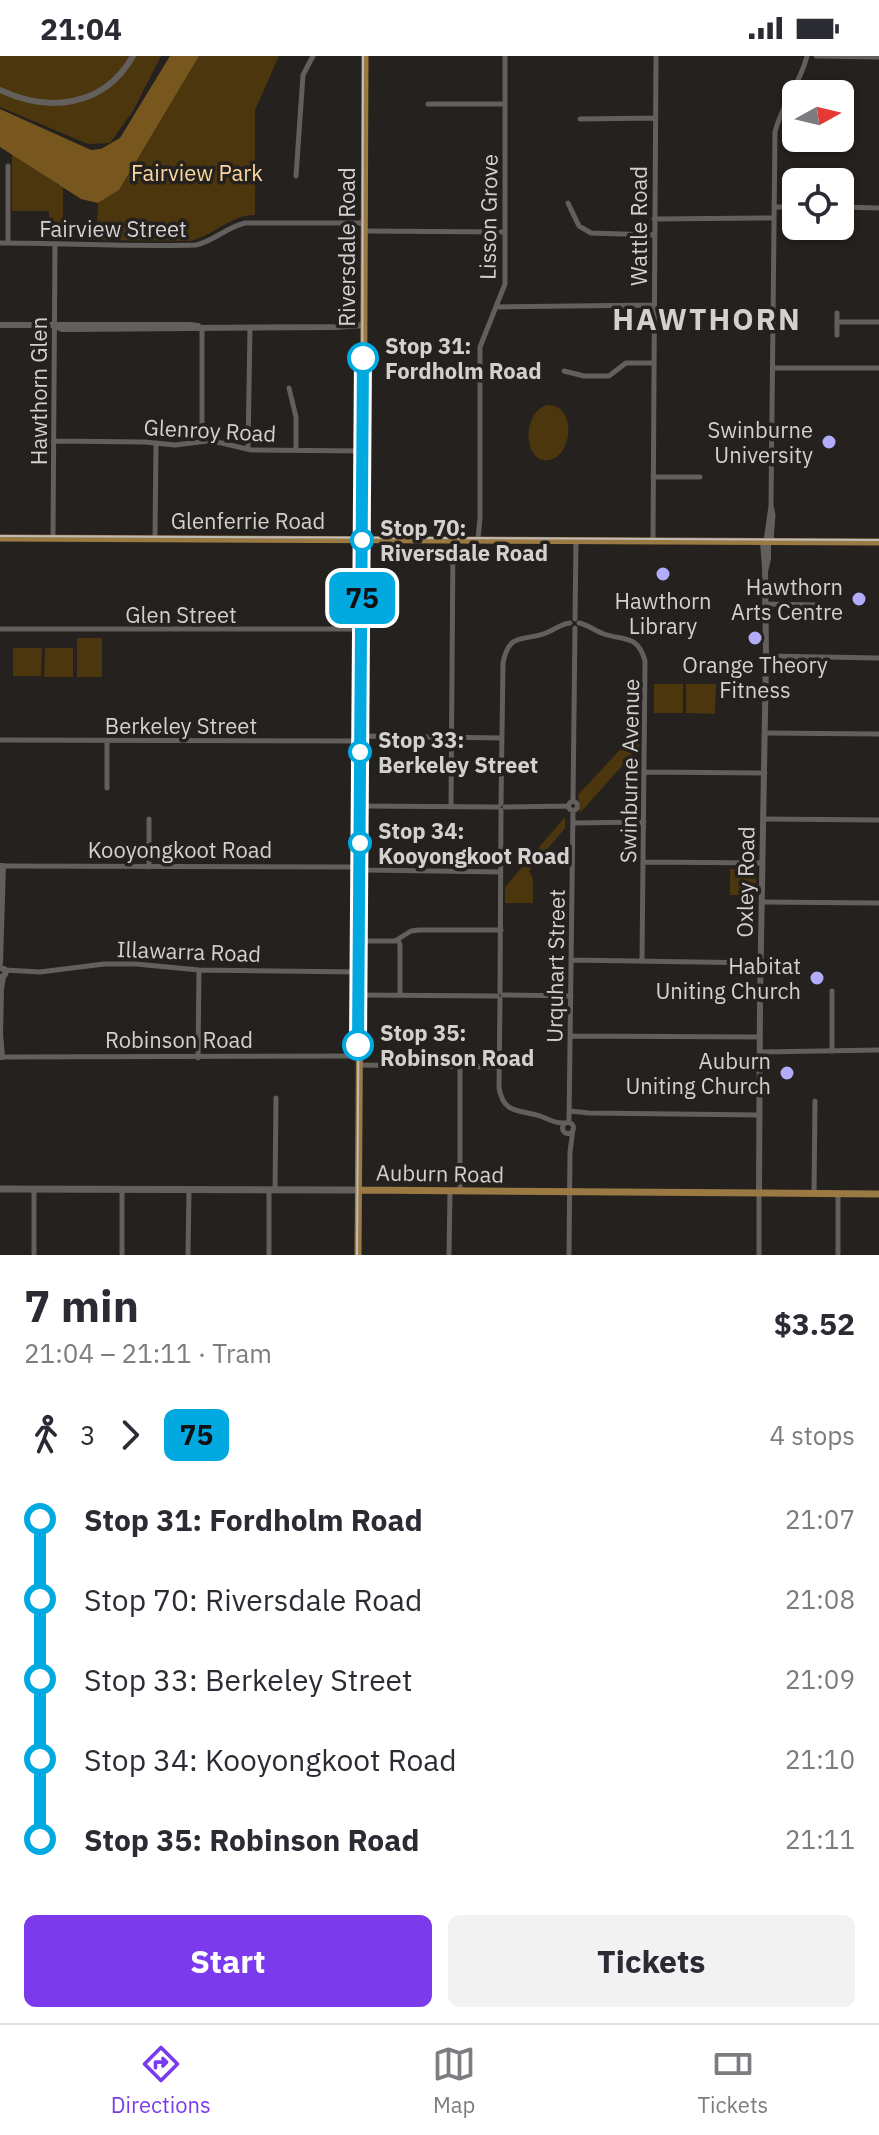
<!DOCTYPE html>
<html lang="en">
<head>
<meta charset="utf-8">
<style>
	body { margin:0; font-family:"IBM Plex Sans",sans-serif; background:#f2f2f3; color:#2b2b33; height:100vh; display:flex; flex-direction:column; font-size:30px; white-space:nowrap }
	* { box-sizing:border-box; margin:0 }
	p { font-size:26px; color:#7c7c81 }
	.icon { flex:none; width:44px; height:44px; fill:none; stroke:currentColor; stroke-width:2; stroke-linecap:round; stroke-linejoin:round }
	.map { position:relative; height:1199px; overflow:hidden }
	.sheet { display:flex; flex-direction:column; background:#fff; flex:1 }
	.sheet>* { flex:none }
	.badge { padding:0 16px; border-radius:12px; font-size:28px; line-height:52px }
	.needle { width:52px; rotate:82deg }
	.controls { position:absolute; left:782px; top:24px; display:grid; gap:16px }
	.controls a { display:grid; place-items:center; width:72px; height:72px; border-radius:12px; background:#fff; box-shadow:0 2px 6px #0004; font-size:40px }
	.map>.badge { position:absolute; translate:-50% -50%; box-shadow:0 0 0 4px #fff }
	.legs { display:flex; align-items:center; gap:12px; height:88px; padding:0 24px; font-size:26px }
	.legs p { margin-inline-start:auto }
	.head { display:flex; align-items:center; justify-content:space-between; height:136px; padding:0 24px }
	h1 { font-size:44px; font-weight:700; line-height:60px }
	.cta { display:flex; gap:16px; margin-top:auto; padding:16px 24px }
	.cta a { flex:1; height:92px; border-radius:12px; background:#7c3aed; color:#fff; font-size:32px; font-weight:700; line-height:92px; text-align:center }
	.cta a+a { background:#f2f2f3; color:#2b2b33 }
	ul { padding:0 24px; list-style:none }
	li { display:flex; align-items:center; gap:28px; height:80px; font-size:30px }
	li i { display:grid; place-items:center; width:12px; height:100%; margin:0 10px; background:currentColor }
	li i::after { content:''; width:20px; height:20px; margin:-10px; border:6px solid; border-radius:50%; background:#fff }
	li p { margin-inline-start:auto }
	li:first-child i { background:linear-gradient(#0000 50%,currentColor 0) }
	li:last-child i { background:linear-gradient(currentColor 50%,#0000 0) }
	.status { display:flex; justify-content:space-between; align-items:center; height:56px; padding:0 40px; background:#fff; direction:ltr }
	.status svg { height:22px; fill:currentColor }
	.dock { display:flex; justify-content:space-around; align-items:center; height:112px; border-top:2px solid #e1e1e2; background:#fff; font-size:22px; color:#7c7c81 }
	.dock a { display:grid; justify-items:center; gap:4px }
	.dock .on { color:#7c3aed }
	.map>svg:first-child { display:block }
	.green { fill:#4c360e }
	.water { fill:#78571e }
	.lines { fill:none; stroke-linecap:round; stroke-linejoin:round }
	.minor { stroke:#625f5c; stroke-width:5 }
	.tertiary { stroke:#625f5c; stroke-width:6 }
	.secondary { stroke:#625f5c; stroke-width:7 }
	.primary { stroke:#9a7942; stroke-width:7 }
	.tram { stroke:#bebcba; stroke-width:2 }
	.line-1-casing { stroke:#fff; stroke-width:18 }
	.line-1 { stroke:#00a9e0; stroke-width:12 }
	.stop-1-dot { fill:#fff; stroke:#00a9e0; stroke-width:4 }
	.poi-dot { fill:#b3acf9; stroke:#24211e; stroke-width:3 }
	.labels { text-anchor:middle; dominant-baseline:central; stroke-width:7; stroke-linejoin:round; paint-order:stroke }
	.park-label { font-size:22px; fill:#fbd7a0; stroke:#24211e }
	.street-label { font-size:22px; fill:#d3d1cf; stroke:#24211e }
	.stop-label { font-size:22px; font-weight:bold; fill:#d3d1cf; stroke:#24211e; text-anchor:start }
	.poi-label { font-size:22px; fill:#d3d1cf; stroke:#24211e; text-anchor:end }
	.district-label { font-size:30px; font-weight:bold; letter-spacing:2px; fill:#d3d1cf; stroke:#24211e }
</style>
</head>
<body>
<div class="status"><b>21:04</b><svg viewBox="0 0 49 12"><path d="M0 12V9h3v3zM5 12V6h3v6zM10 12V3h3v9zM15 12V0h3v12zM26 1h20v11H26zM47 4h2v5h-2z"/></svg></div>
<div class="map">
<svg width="879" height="1199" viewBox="0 0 879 1199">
	<rect width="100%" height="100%" fill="#24211e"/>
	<!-- green -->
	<path class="green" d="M0,0H161L133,55L110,87L88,88L0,51Z
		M199,0H279L255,54V159C229,159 213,181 189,185L89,184L84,179L97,169L98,147L119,134Z
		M12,98L63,132V179H49V155H12Z
		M548,349C577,349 573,400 549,404C522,408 522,354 548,349Z
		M77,582H102V621H77Z
		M13,592H42L41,620H13Z
		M45,592H73V621H44Z
		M654,628H683V657H654Z
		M686,628H716L715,658L686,657Z
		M640,672L639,691L580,757L578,739Z
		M565,761V772L529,815L533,822V847H505V831Z
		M730,813H756V839H730Z"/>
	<!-- water -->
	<path class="water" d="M170,0H199L119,134L98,147L81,143L0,91V53L91,94L101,93L120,82Z"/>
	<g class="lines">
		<!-- minor -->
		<path class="minor" d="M816,0L879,1
			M428,48H505
			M580,63L655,62
			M8,110V187
			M296,120L303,19L313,0
			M568,147L579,170L591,177L654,179
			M774,151H796
			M840,151L879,152
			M654,163L774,162
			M364,175L504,176
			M0,187C65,187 130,191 196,189C214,185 227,171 245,167H364
			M496,251L654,249
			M837,266H879
			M837,279V257
			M773,312H879
			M564,315L584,320H609L626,307H654
			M289,332L296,361V394
			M53,385L145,386L175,389L208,385L222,387L251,394L364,395
			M202,385V271
			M248,393L250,271
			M653,421H700
			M53,482L55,188
			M155,482L156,387
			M478,483L480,462V291L505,228V0
			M653,484L656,0
			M766,485L771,450
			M771,485L773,459L771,449L775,76C782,47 800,29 807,0
			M765,548L817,549
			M575,563L576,485
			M579,567C589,569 595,575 604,578C624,585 638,578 645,605L642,905
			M0,573H363
			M766,600L879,602
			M765,677L879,678
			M362,680L502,682
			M0,684L362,685
			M107,685V732
			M645,716L765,717
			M573,745L575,572
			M568.5 750a4.5 4.5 0 1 1 9 0a4.5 4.5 0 1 1-9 0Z
			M501,748L503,607C509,575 524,586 546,577C555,574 560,568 570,567
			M361,750L498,751
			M451,751L453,484
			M505,751L569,750
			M764,763L879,764
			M573,767L644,766
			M644,806L762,807
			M3,810L359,811L366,814L501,816
			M149,811V763
			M762,846L879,847
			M398,884L400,889V939
			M360,885H395L411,875L419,874H501
			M571,904L761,907
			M5,914L40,916L104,908H136L199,914L360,916
			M500,936L501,754
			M359,939L497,940
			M503,939L571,940
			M500,943L499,1032C504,1059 519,1053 540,1060C549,1063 555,1068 565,1067
			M570,980L760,981
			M760,996L879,994
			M832,996V935
			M2,1001L359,1000
			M198,1002L199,914
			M359,1009L499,1011
			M570,1055L589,1057L760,1059
			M569,1066L573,754
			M562.5 1072a5.5 5.5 0 1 1 11 0a5.5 5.5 0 1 1-11 0Z
			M275,1134L276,1042
			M460,1135V1010
			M814,1138L815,1045
			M34,1199V1134
			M122,1199V1134
			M188,1199L189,1134
			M269,1199V1134
			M449,1199L450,1135
			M569,1199L570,1096L573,1073
			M759,1199V1137
			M838,1199V1138"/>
		<!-- tertiary -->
		<path class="tertiary" d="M0,34C49,57 104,51 133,0
			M0,269H190L198,270
			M54,269L62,273H69L336,271L364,269
			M763,485L765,512
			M0,810H3L0,907
			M0,912L4,913L6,916L4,920L0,921
			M0,980L1,933L3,920
			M0,1001H2L0,977
			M759,1137L760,944L766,600L765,515L768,503V485"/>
		<!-- secondary -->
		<path class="secondary" d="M0,1133L358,1134"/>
		<!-- primary -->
		<path class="primary" d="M0,482L879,486
			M358,1134L879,1138
			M358,1199L363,490L365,0"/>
		<!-- tram -->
		<path class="tram" d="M0,480L879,484
			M357,1199L362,463L363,0"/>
	</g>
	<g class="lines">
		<!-- line-1 casing -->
		<g class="line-1-casing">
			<path id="line-1" d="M358,989L363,302"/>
		</g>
		<!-- line-1 -->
		<use href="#line-1" class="line-1"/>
	</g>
	<!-- markers -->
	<g class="stop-1-dot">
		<circle cx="363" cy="302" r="14"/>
		<circle cx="362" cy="484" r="10"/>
		<circle cx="360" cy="696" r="10"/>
		<circle cx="360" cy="787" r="10"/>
		<circle cx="358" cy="989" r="14"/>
	</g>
	<g class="poi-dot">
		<circle cx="829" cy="386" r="8"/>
		<circle cx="663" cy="518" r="8"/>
		<circle cx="859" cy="543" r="8"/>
		<circle cx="755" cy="582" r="8"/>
		<circle cx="817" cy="922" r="8"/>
		<circle cx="787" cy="1017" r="8"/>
	</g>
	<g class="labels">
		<!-- park labels -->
		<g class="park-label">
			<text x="197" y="116">Fairview Park</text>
		</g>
		<!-- street labels -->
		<g class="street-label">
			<text transform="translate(488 161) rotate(-89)">Lisson Grove</text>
			<text transform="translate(638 170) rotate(-90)">Wattle Road</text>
			<text x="113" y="172">Fairview Street</text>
			<text transform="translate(346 191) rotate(-90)">Riversdale Road</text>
			<text transform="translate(38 335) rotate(-90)">Hawthorn Glen</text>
			<text transform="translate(210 374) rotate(3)">Glenroy Road</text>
			<text x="248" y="464">Glenferrie Road</text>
			<text x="181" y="558">Glen Street</text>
			<text x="181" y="669">Berkeley Street</text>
			<text transform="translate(629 715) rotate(-89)">Swinburne Avenue</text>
			<text x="180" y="793">Kooyongkoot Road</text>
			<text transform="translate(745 826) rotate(-89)">Oxley Road</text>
			<text transform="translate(189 895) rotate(2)">Illawarra Road</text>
			<text transform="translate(555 910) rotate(-89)">Urquhart Street</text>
			<text x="179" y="983">Robinson Road</text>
			<text transform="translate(440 1117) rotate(1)">Auburn Road</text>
		</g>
		<!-- stop labels -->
		<g class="stop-label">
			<text x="385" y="289">Stop 31:<tspan x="385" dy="25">Fordholm Road</tspan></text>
			<text x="380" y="471">Stop 70:<tspan x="380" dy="25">Riversdale Road</tspan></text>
			<text x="378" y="683">Stop 33:<tspan x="378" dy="25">Berkeley Street</tspan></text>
			<text x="378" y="774">Stop 34:<tspan x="378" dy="25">Kooyongkoot Road</tspan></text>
			<text x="380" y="976">Stop 35:<tspan x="380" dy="25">Robinson Road</tspan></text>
		</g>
		<!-- poi labels -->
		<g class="poi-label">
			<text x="813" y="373">Swinburne<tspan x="813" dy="25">University</tspan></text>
			<text x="843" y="530">Hawthorn<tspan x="843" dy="25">Arts Centre</tspan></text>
			<text x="663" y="544" text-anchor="middle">Hawthorn<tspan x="663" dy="25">Library</tspan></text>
			<text x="755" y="608" text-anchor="middle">Orange Theory<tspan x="755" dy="25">Fitness</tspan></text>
			<text x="801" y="909">Habitat<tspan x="801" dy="25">Uniting Church</tspan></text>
			<text x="771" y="1004">Auburn<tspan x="771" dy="25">Uniting Church</tspan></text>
		</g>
		<!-- district labels -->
		<g class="district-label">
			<text x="707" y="262">HAWTHORN</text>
		</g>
	</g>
</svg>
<div class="controls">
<a><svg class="needle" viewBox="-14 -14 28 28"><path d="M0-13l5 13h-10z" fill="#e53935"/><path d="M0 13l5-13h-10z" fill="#7c7c81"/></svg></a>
<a><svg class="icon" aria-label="locate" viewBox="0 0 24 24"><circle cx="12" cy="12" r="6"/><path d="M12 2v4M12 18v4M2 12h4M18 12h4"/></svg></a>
</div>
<b class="badge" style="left:362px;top:542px;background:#00a9e0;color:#111">75</b>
</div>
<section class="sheet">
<div class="head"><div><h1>7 min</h1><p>21:04 – 21:11 · Tram</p></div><b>$3.52</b></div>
<div class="legs"><svg class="icon" aria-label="walk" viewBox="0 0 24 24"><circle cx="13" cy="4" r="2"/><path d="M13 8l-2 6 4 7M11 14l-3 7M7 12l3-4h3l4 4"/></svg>3<svg class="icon" aria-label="forward" viewBox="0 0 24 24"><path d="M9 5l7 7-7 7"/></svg><b class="badge" style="background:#00a9e0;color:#111">75</b><p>4 stops</p></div>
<ul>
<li><i style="color:#00a9e0"></i><b>Stop 31: Fordholm Road</b><p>21:07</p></li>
<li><i style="color:#00a9e0"></i><span>Stop 70: Riversdale Road</span><p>21:08</p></li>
<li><i style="color:#00a9e0"></i><span>Stop 33: Berkeley Street</span><p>21:09</p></li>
<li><i style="color:#00a9e0"></i><span>Stop 34: Kooyongkoot Road</span><p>21:10</p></li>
<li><i style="color:#00a9e0"></i><b>Stop 35: Robinson Road</b><p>21:11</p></li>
</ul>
<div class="cta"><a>Start</a><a>Tickets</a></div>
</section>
<nav class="dock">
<a class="on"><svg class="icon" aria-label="directions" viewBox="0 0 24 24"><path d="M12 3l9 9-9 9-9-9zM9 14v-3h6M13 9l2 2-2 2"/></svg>Directions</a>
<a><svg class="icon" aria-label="map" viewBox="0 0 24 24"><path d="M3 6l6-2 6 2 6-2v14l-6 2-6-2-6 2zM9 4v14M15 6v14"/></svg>Map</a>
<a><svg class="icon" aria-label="tickets" viewBox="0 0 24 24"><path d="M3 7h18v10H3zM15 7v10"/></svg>Tickets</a>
</nav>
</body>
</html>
